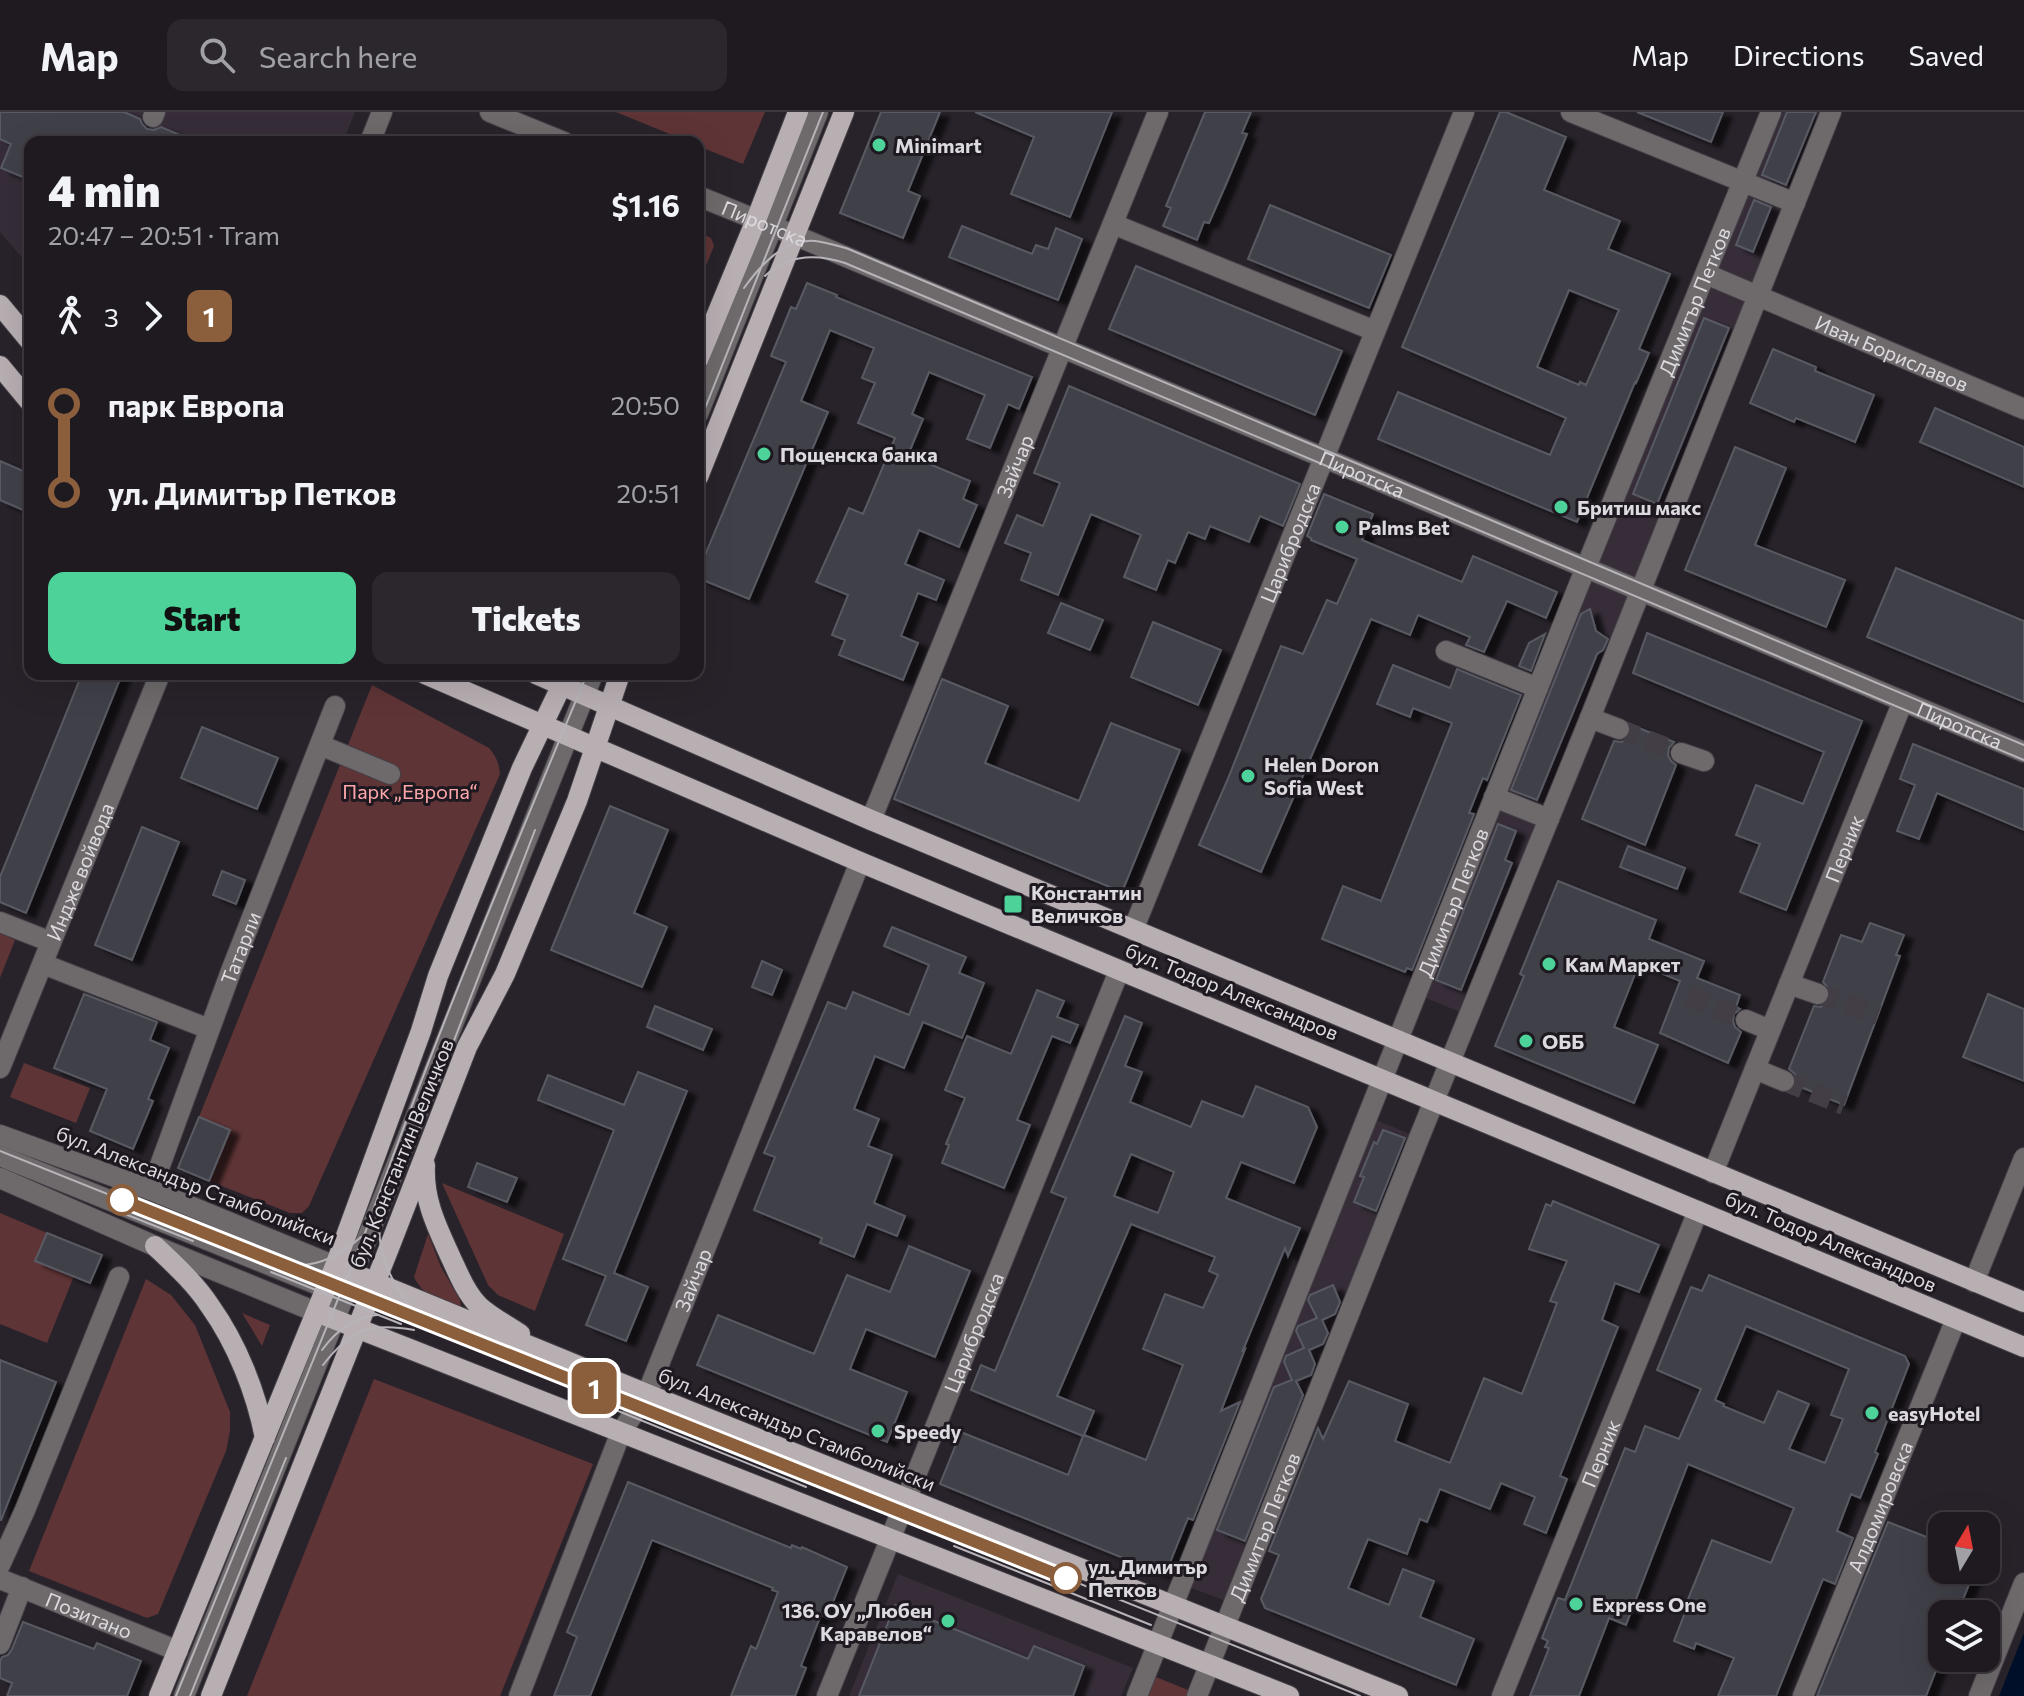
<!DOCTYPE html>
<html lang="en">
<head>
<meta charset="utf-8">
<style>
	body { margin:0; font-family:Commissioner,sans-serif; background:#2b272d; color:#f1f3f6; height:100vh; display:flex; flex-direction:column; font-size:30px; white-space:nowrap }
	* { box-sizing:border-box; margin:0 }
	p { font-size:26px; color:#a1a1a5 }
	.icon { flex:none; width:44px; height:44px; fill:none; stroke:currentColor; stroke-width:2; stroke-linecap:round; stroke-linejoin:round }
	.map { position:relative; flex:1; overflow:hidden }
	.side { position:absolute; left:24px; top:24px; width:680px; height:544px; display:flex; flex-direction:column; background:#1e1a20; border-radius:16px; box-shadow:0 8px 32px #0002,0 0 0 2px #3c383e }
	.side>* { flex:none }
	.badge { padding:0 16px; border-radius:12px; font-size:28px; line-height:52px }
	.needle { width:52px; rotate:10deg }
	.controls { position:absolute; left:1928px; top:1400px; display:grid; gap:16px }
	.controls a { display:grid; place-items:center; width:72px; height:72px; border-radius:16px; background:#1e1a20; box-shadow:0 8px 32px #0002,0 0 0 2px #3c383e; font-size:40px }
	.map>.badge { position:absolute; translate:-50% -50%; box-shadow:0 0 0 4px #fff }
	.legs { display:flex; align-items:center; gap:12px; height:88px; padding:0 24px; font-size:26px }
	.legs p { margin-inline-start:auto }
	.head { display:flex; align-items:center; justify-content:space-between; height:136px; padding:0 24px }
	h1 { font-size:44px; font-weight:800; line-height:60px }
	.primary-button { display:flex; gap:16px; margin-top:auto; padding:16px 24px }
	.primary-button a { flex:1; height:92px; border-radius:16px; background:#4dd39a; color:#111; font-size:32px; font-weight:800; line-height:92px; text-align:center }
	.primary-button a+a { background:#2b272d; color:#f1f3f6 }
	ul { padding:0 24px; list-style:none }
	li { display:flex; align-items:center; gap:28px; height:88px; font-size:30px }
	li i { display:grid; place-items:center; width:12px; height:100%; margin:0 10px; background:currentColor }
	li i::after { content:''; width:20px; height:20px; margin:-10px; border:6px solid; border-radius:50%; background:#1e1a20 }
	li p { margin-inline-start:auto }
	li:first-child i { background:linear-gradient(#0000 50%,currentColor 0) }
	li:last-child i { background:linear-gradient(currentColor 50%,#0000 0) }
	header { display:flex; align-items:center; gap:48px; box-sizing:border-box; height:112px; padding:0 40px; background:#1e1a20; border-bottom:2px solid #3c383e }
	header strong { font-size:38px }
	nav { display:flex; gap:44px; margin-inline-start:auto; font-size:28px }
	.search { width:560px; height:72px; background:#2b272d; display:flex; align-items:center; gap:20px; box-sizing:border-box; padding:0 28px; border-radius:16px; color:#a1a1a5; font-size:30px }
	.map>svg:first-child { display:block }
	.built { fill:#362d39 }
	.green { fill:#5f3436 }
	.water { fill:#00102a }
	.building { fill:#404049; stroke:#595a63; stroke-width:2; fill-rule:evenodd; filter:url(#shadow) }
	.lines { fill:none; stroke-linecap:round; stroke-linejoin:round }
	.minor-tunnel { stroke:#433e45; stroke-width:20; stroke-dasharray:20 10; stroke-linecap:butt }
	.minor-casing { stroke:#454047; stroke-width:22 }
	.major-casing { stroke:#454047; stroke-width:22 }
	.minor { stroke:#6e6a6c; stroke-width:20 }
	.major { stroke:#b8afb3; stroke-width:20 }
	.tram { stroke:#b7b4b9; stroke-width:2 }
	.line-1-casing { stroke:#fff; stroke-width:18 }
	.line-1 { stroke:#8b5e3c; stroke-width:12 }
	.poi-dot { fill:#4dd39a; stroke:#1e1920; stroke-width:3 }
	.stop-1-dot { fill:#fff; stroke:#8b5e3c; stroke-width:4 }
	.labels { text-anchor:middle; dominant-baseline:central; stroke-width:6; stroke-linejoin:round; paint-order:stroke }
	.poi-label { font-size:20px; font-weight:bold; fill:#dddadf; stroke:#1e1920; text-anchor:start }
	.street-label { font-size:20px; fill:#dddadf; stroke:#1e1920 }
	.park-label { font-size:20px; fill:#fea7aa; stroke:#1e1920 }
	.stop-label { font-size:20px; font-weight:bold; fill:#dddadf; stroke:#1e1920; text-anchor:start }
</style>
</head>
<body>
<header>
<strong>Map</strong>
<div class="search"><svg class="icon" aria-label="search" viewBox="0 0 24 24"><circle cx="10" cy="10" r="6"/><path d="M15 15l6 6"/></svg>Search here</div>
<nav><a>Map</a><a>Directions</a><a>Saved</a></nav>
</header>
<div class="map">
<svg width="2024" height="1584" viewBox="0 0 2024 1584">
	<defs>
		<filter id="shadow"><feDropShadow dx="9" dy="5" stdDeviation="2" flood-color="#0009"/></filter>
	</defs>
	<rect width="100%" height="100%" fill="#28232a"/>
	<!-- built -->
	<path class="built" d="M0,0H355L343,30H30V155L0,120Z
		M1776,0H1824L1465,902L1423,885Z
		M1367,1004L1419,1026L1234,1492L1181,1472Z
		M898,1462L1133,1556L1121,1584H849Z"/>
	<!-- green -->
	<path class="green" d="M616,0H765L743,52L698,34V30H689Z
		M698,120L711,126L714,134L698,173Z
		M372,573L489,636C496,644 499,651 500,662L309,1094L302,1101H290L209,1069L230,1018L199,1005Z
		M0,821L15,828L0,866Z
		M24,951L90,976L76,1011L10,985Z
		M442,1071L564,1122L535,1199L498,1183L488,1173Z
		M0,1101L47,1121L36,1149L74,1164L47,1231L0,1212Z
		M428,1122L441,1155L460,1188L461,1194C442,1196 422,1182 414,1165Z
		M146,1167L171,1183L195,1213L230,1300V1319L226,1339L158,1502L147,1506L29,1459Z
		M242,1201L270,1213L262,1234Z
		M374,1267L593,1352L500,1584H247Z
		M1146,1561L1198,1582L1197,1584H1137Z"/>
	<!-- water -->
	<path class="water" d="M2024,1521V1584H1999Z"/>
	<!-- building -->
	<path class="building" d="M0,0H124L140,7L142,12L147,17L154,18L161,15L196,30H30V68L1,56L11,32L0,27Z
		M881,0H940L908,79L920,84L903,126L840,101Z
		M975,0H1112L1070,105L1011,82L1034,25Z
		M1205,0H1251L1242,21L1247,22L1227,70L1209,111L1204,110L1197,128L1163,114L1171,96L1166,94Z
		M1500,0H1506L1566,25L1544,78L1620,109L1608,137L1670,162L1639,237L1649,241L1636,271L1635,270L1577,410L1378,327L1398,280L1550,343L1566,306L1402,235ZM1569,178L1619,198L1586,273L1580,270L1579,273L1537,255Z
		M1637,0H1723L1711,30Z
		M1787,0H1816L1786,73L1762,63Z
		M1754,88L1771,95L1753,140L1736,133Z
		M1270,93L1391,143L1369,196L1248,147Z
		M962,114L1032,142L1036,133L1048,137L1056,116L1082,127L1058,188L949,145Z
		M1136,154L1342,239L1315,303L1109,217Z
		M807,171L837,183L836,185L1032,265L1019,297L1008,292L990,336L967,327L985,283L929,260L912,302L923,307L908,343L970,369L963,387L977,393L959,435L919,418L905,452L944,468L936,488L918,481L901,524L918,531L903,568L839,543L845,528L832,523L848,483L816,470L849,396L863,402L895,326L858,311L875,271L862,266L874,236L830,218L801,289L828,300L749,487L698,466V460L786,250L771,244L791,195L796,197Z
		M1704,206L1729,216L1657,392L1633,382Z
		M1773,237L1816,255L1815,259L1874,283L1855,330L1796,306L1794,310L1750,291Z
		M1069,274L1300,372L1283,414L1260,404L1249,430L1210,414L1205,427L1188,420L1175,451L1168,448L1156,478L1124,465L1141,423L1091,402L1058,483L1021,468L1031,441L1005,431L1017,403L1043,414L1060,371L1034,361Z
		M1935,296L2024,335V375L1920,330Z
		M1735,335L1786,356L1755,433L1845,468L1826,515L1685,458Z
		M0,349L30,362V401L0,388Z
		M1324,382L1373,402L1362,428L1462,470L1473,444L1557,480L1546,506L1507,489L1484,540L1466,533L1470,525L1418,503L1410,523L1371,507L1261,760L1199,733L1227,669L1281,534L1303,542L1327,488L1337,492L1357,447L1311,428V426L1307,424Z
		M1896,456L2024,509V590L1867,525Z
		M1061,491L1103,508L1090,538L1048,521Z
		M1590,497L1596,519L1608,527L1603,538L1597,542L1537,688L1511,678L1581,502Z
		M1153,510L1221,538L1198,593L1131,565Z
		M1647,521L1862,609L1786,798L1740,780L1760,732L1736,723L1756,673L1803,692L1824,640L1633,561Z
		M1545,522L1531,559L1519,554L1529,531Z
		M1393,553L1450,576L1457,557L1521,583L1487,668L1483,666L1469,701L1474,702L1412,858L1407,856L1405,860L1322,827L1343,774L1381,789L1452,611L1413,596L1410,605L1377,592Z
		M82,562H122L26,801L0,790V765Z
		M942,567L1008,594L985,651L1079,689L1111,611L1180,638L1122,780L894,687Z
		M1631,613L1674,630L1669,636L1668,643L1671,649L1676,653L1645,733L1582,707L1614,629L1622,630L1628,626L1631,621Z
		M202,615L278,646L257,697L181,666Z
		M1913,632L2024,677V718L1937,681L1919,727L1897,719L1915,673L1900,667Z
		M610,694L668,718L634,801L667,815L642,875L551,838Z
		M1498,712L1516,719L1505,748L1512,751L1461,878L1436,868Z
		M142,715L179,730L132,848L95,833Z
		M1628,734L1685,756L1677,777L1620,755Z
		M222,759L245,768L236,792L213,783Z
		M1558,769L1656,808L1649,827L1704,849L1697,866L1740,883L1736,895L1740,897L1734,902L1733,909L1735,915L1741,920L1728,951L1660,921L1680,869L1639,852L1614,915L1658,933L1634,991L1495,934L1524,864L1520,862Z
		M1870,811L1904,823L1896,843L1900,844L1844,993L1796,973L1795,962L1789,957L1814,894L1821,895L1830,887L1831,879L1823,870L1841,823L1862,830Z
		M892,815L966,845L959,861L984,871L962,926L923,910L904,956L875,944L854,997L879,1007L868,1034L892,1043L874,1091L905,1104L897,1124L867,1112L854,1145L820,1131L822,1126L754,1098L775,1045L764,1041L828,890L846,897L853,880L909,903L929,853L884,834Z
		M762,849L782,858L772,883L752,875Z
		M1037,878L1064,889L1057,905L1078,913L1070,931L1052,924L1017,1008L1030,1013L1004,1076L942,1051L949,1033L946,1032L965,986L945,978L967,924L1011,942Z
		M84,882L157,910L150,928L169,936L148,987L153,989L133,1037L90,1019L107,977L54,956Z
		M1988,882L2024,897V969L1963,945Z
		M655,894L712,917L703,938L647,915Z
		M1125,904L1142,911L1125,954L1142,960L1130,990L1191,1015L1202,989L1243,1005L1256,974L1308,995L1317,1015L1294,1071L1241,1050L1226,1086L1300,1116L1288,1144L1285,1136L1243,1238L1245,1237L1221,1299L1240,1290L1193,1408L1188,1406L1165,1463L940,1372L961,1320L1068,1363L1083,1324L971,1278L981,1253L995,1259L1066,1086L1051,1080ZM1131,1042L1174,1060L1158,1101L1114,1084ZM1131,1112L1215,1145L1209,1159L1218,1163L1203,1196L1165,1182L1143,1237L1183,1253L1146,1348L1084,1323L1094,1299L1057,1284Z
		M638,960L687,979L614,1161L648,1175L626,1229L586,1213L606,1164L563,1147L614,1018L538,988L548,963L624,993Z
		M199,1005L230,1018L209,1069L178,1056Z
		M1383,1018L1405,1026L1376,1099L1354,1090L1364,1065L1360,1064L1374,1030L1377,1032Z
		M477,1051L517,1066L507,1090L468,1075Z
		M1553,1089L1659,1133L1639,1180L1615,1171L1602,1208L1618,1215L1560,1364L1567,1367L1546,1421L1524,1412L1535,1385L1501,1371L1490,1397L1440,1377L1427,1410L1420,1407L1407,1442L1368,1427L1348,1476L1389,1493L1403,1457L1434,1469L1420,1505L1474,1527L1456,1573L1265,1496L1261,1487L1279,1443L1269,1439L1318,1316L1323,1327L1349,1269L1408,1292L1395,1329L1450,1351L1484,1266L1522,1282L1557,1191L1550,1189L1567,1149L1529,1137L1546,1092L1551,1094Z
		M47,1121L102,1143L90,1171L35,1149Z
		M909,1134L970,1159L935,1245L866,1217L850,1257L907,1280L887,1330L697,1253L718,1203L814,1242L847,1163L890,1180Z
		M1709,1163L1905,1244L1909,1252L1875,1340L1878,1342L1860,1386L1851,1382L1837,1419L1853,1426L1835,1472L1823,1467L1776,1584H1718L1734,1546L1696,1531L1694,1537L1674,1529L1688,1493L1686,1492L1712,1428L1771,1451L1794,1396L1688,1352L1626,1513L1609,1506L1579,1584H1530L1549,1536L1545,1535L1548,1529L1542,1526L1558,1486L1565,1488L1625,1336L1635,1340L1645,1314L1679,1327L1701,1277L1657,1258L1691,1175L1702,1179ZM1746,1214L1849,1257L1831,1303L1843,1307L1825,1351L1789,1337L1809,1292L1778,1279L1764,1311L1723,1294L1724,1292L1715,1288Z
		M1333,1173L1340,1190L1335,1202L1322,1208L1328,1221L1323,1232L1309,1238L1315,1252L1311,1263L1296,1269L1303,1283L1245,1429L1217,1418L1274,1275L1292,1268L1284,1250L1286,1244L1304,1236L1296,1219L1298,1214L1317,1206L1308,1188L1310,1183Z
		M0,1248L56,1270L1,1408H0Z
		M628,1370L791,1436L792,1433L801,1437L802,1435L847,1455L827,1505L821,1503L801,1554L806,1556L795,1584H731L751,1534L756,1537L778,1480L772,1478L773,1476L652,1428L590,1584H554L577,1525L567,1520Z
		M1888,1410L1942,1431V1458H1975L1957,1502H1942V1543L1926,1584H1817Z
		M895,1493L1028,1547L1034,1534L1084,1554L1073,1584H859Z
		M23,1510L94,1537L97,1531L141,1549L127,1584H7L12,1571L0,1566V1549L2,1545L8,1543L12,1537Z"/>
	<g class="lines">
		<!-- minor-tunnel -->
		<path class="minor-tunnel" d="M1619,617L1681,641
			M1818,882L1878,903
			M1688,884L1746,908
			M1784,969L1844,993"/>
		<!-- minor casing -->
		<g class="minor-casing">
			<g id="minor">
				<path d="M490,0L564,30"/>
				<path d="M1571,0L1795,91"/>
				<path d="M153,5L155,0"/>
				<path d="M370,30L382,0"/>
				<path id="s1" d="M698,84L794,123L2024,640"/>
				<path d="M1113,112L1375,219"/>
				<path id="s2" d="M1706,162L2024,297"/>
				<path d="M698,302L818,0"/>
				<path d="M1446,539L1538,576"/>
				<path d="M1590,606L1619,617"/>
				<path d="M320,633L390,662"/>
				<path d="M1681,641L1704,649"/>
				<path d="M1494,685L1549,707"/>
				<path id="s3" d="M871,708L1158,0"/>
				<path d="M0,810L51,830"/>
				<path id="s4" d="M1133,818L1464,0"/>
				<path d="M43,852L209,917"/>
				<path d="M1789,872L1818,882"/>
				<path d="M1746,908L1770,918"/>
				<path id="s5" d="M0,956L160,562"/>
				<path d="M1755,957L1784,969"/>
				<path d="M0,1023L151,1078L335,1154"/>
				<path d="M0,1044L341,1182"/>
				<path id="s6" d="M1713,1061L1903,589"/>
				<path d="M0,1066L155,1134L316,1200"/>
				<path id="s7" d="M151,1078L231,859L335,594"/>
				<path d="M1974,1170L2024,1046"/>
				<path d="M0,1453L25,1398L119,1165"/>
				<path id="s8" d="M0,1467L178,1539"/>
				<path d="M0,1532L22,1475"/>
				<path d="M184,1584L593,562"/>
				<path id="s9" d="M519,1584L621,1320L647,1282L860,750"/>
				<path id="s10" d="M827,1584L1119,859"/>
				<path id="s11" d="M1137,1584L1576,480L1771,0"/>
				<path id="s12" d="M1197,1584L1419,1026L1590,606L1831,0"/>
				<path id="s13" d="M1502,1584L1698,1099"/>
				<path id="s14" d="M1803,1584L1956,1207"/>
				<path d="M1979,1584L2024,1471"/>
			</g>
		</g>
		<!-- major casing -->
		<g class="major-casing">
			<path id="major" d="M0,193L30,229
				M698,248L756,108L798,0
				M0,254L30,290
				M698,365L844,0
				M425,562L860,750L2024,1235
				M536,562L871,708L2024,1190
				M425,1053C423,1088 437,1115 451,1146C459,1163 466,1181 479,1194C491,1205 507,1213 520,1222
				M155,1134C175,1153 195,1171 210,1194C237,1232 256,1280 265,1326
				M335,1154L647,1282L1398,1584
				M316,1200L1289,1584
				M159,1584L335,1154L421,919L438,864L522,656L567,562
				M211,1584L389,1136L467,935L505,862L577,689L620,562"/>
		</g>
		<!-- minor -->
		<use href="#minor" class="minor"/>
		<!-- major -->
		<use href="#major" class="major"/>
		<!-- tram -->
		<path class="tram" d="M765,164C788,142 817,142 845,151L2024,648
			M744,176C760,154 784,126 815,129C825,130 835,133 846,136L2024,633
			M698,314L823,0
			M0,1039L1360,1584
			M115,1098L193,1129
			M380,1103C375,1144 394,1178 422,1206
			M380,1113L445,952L535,718
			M293,1153C319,1155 342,1142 361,1125
			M271,1160L401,1212
			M322,1238C336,1219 353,1205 377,1203
			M323,1253C350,1218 369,1210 414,1218
			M591,1288L806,1375
			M954,1434L1151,1513
			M176,1584L365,1121C432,932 510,747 587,562
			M190,1584L286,1346"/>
	</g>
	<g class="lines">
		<!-- line-1 casing -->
		<g class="line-1-casing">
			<path id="line-1" d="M122,1088L1066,1466"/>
		</g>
		<!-- line-1 -->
		<use href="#line-1" class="line-1"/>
	</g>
	<!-- markers -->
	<g class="poi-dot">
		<circle cx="879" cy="33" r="8"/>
		<circle cx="764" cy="342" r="8"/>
		<circle cx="1561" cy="395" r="8"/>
		<circle cx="1342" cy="415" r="8"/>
		<circle cx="1248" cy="664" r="8"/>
		<rect x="1003" y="782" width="20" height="20" rx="4"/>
		<circle cx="1549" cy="852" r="8"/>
		<circle cx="1526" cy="929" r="8"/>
		<circle cx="1872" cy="1301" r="8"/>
		<circle cx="878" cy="1319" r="8"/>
		<circle cx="1576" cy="1492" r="8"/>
		<circle cx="948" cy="1509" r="8"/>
	</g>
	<g class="stop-1-dot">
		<circle cx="122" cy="1088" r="14"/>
		<circle cx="1066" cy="1466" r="14"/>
	</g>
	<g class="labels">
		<!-- poi labels -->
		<g class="poi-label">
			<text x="895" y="33">Minimart</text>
			<text x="780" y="342">Пощенска банка</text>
			<text x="1577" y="395">Бритиш макс</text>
			<text x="1358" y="415">Palms Bet</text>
			<text x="1264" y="652">Helen Doron<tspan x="1264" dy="23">Sofia West</tspan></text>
			<text x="1031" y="780">Константин<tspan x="1031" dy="23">Величков</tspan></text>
			<text x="1565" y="852">Кам Маркет</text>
			<text x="1542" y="929">ОББ</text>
			<text x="1888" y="1301">easyHotel</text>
			<text x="894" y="1319">Speedy</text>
			<text x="1592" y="1492">Express One</text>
			<text x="932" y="1498" text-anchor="end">136. ОУ „Любен<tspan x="932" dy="23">Каравелов“</tspan></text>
		</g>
		<!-- street labels -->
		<g class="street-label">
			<text stroke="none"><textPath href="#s1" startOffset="72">Пиротска</textPath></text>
			<text stroke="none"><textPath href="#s11" startOffset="1502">Димитър Петков</textPath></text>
			<text stroke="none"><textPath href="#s2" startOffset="202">Иван Бориславов</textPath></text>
			<text stroke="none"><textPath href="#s3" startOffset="382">Зайчар</textPath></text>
			<text stroke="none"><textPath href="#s1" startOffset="720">Пиротска</textPath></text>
			<text stroke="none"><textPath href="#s4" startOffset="418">Царибродска</textPath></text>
			<text stroke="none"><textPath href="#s1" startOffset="1368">Пиротска</textPath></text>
			<text stroke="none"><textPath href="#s6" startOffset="350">Перник</textPath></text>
			<text stroke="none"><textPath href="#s5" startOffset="212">Индже войвода</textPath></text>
			<text stroke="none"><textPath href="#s11" startOffset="854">Димитър Петков</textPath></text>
			<text stroke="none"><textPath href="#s7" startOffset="258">Татарли</textPath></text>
			<text transform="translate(1232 879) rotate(22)">бул. Тодор Александров</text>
			<text transform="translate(401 1041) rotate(-68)">бул. Константин Величков</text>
			<text transform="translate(196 1073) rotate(21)">бул. Александър Стамболийски</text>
			<text transform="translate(1831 1129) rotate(23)">бул. Тодор Александров</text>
			<text stroke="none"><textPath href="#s9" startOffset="452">Зайчар</textPath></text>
			<text stroke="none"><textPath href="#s10" startOffset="392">Царибродска</textPath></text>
			<text transform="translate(797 1317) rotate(22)">бул. Александър Стамболийски</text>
			<text stroke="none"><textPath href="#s13" startOffset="262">Перник</textPath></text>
			<text stroke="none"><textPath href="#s14" startOffset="204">Алдомировска</textPath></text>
			<text stroke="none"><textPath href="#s12" startOffset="182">Димитър Петков</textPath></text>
			<text stroke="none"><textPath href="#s8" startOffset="96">Позитано</textPath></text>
		</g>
		<!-- park labels -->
		<g class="park-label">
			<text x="410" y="679">Парк „Европа“</text>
		</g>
		<!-- stop labels -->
		<g class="stop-label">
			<text x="1088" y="1454">ул. Димитър<tspan x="1088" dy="23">Петков</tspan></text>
		</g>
	</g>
</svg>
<div class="controls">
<a><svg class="needle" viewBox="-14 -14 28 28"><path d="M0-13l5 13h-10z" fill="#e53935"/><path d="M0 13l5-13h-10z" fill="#a1a1a5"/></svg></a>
<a><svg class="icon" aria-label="layers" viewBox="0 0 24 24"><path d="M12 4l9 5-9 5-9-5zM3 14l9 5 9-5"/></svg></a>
</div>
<b class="badge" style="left:594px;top:1276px;background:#8b5e3c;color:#fff">1</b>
<section class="side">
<div class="head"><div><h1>4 min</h1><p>20:47 – 20:51 · Tram</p></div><b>$1.16</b></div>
<div class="legs"><svg class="icon" aria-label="walk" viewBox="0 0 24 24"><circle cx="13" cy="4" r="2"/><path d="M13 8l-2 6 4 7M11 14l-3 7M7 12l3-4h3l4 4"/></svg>3<svg class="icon" aria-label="forward" viewBox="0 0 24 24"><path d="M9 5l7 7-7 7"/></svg><b class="badge" style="background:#8b5e3c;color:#fff">1</b></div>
<ul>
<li><i style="color:#8b5e3c"></i><b>парк Европа</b><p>20:50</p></li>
<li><i style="color:#8b5e3c"></i><b>ул. Димитър Петков</b><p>20:51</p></li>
</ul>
<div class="primary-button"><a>Start</a><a>Tickets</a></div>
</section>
</div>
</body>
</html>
